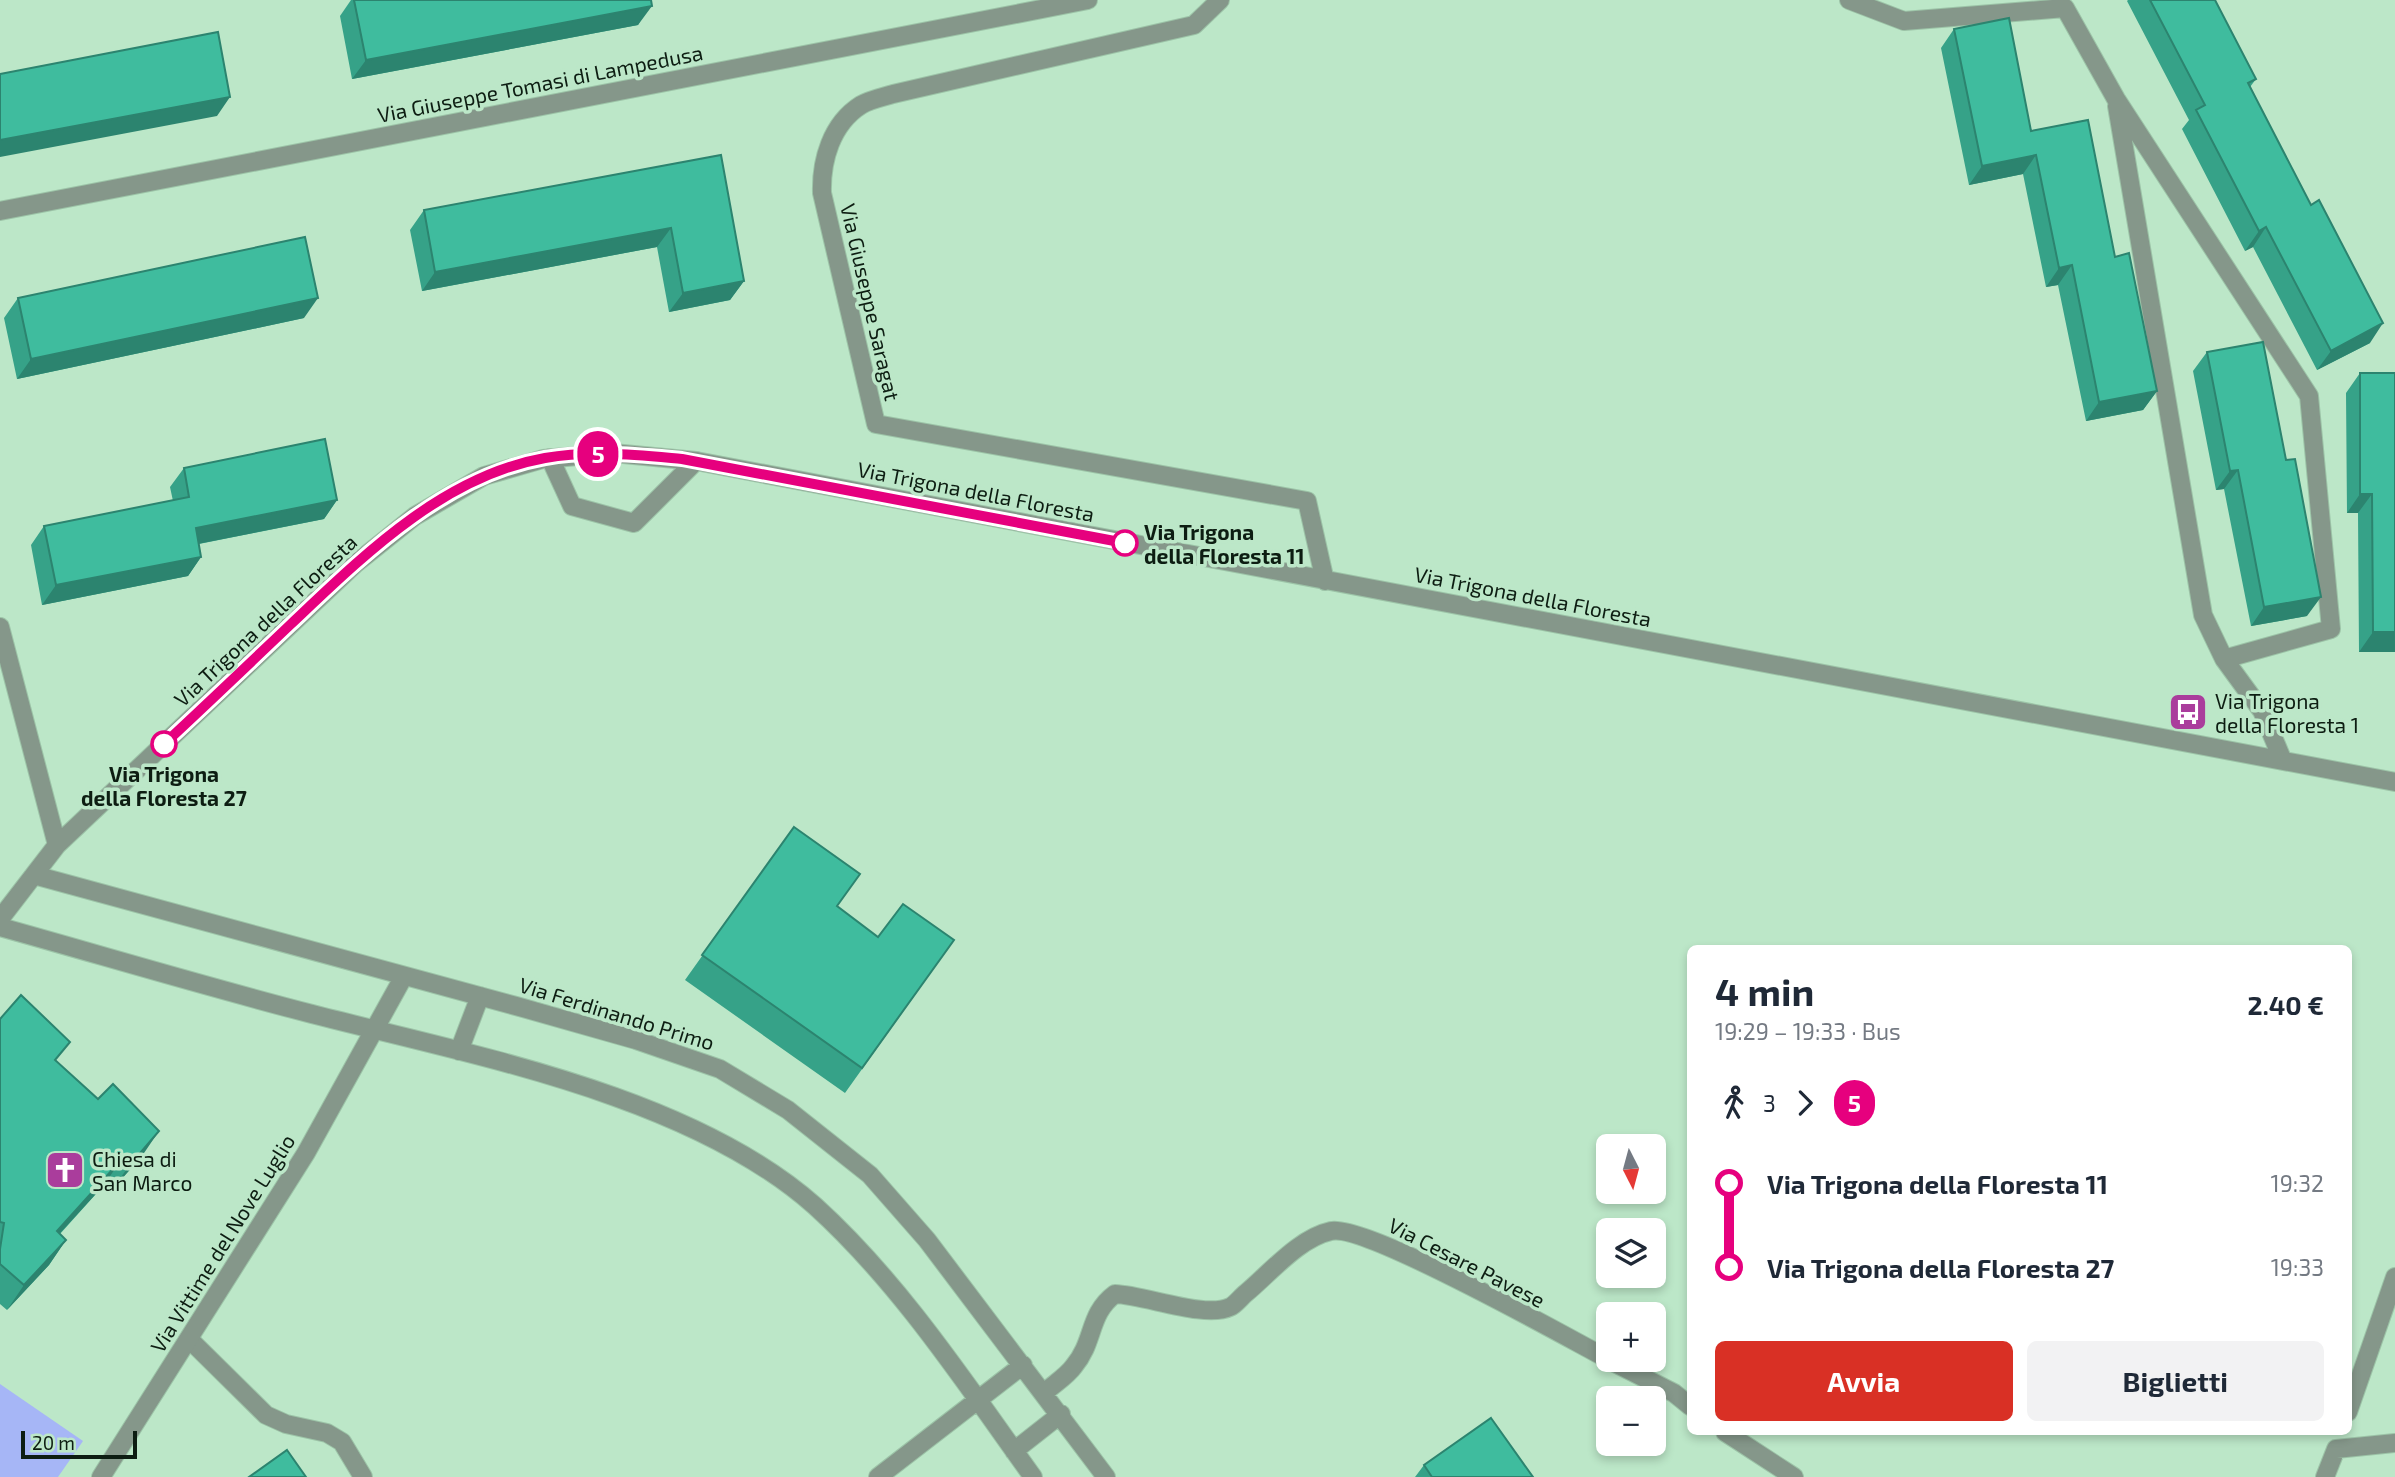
<!DOCTYPE html>
<html lang="it">
<head>
<meta charset="utf-8">
<style>
	body { margin:0; font-family:"Exo 2",sans-serif; background:#f2f2f3; color:#1f2937; height:100vh; display:flex; flex-direction:column; font-size:26px; white-space:nowrap }
	* { box-sizing:border-box; margin:0 }
	p { font-size:23px; color:#747a83 }
	.icon { flex:none; width:38px; height:38px; fill:none; stroke:currentColor; stroke-width:2; stroke-linecap:round; stroke-linejoin:round }
	.map { position:relative; flex:1; overflow:hidden }
	.panel { position:absolute; left:1687px; top:945px; width:665px; height:490px; display:flex; flex-direction:column; background:#fff; border-radius:10px; box-shadow:0 4px 10px #0003 }
	.panel>* { flex:none }
	.badge { padding:0 14px; border-radius:23px; font-size:24px; line-height:46px }
	.needle { width:46px; rotate:174deg }
	.tools { position:absolute; left:1596px; top:1134px; display:grid; gap:14px }
	.tools a { display:grid; place-items:center; width:70px; height:70px; border-radius:10px; background:#fff; box-shadow:0 4px 10px #0003; font-size:35px }
	.scale { position:absolute; left:21px; bottom:18px; width:116px; box-sizing:border-box; padding-left:7px; border:4px solid #0d1d12; border-top:0; font-size:19px; line-height:24px; white-space:nowrap; color:#0d1d12; -webkit-text-stroke:5px #bce7c8; paint-order:stroke }
	.map>.badge { position:absolute; translate:-50% -50%; box-shadow:0 0 0 4px #fff }
	.legs { display:flex; align-items:center; gap:10px; height:77px; padding:0 28px; font-size:23px }
	.legs p { margin-inline-start:auto }
	.overview { display:flex; align-items:center; justify-content:space-between; height:119px; padding:0 28px }
	h1 { font-size:38px; font-weight:700; line-height:52px }
	.primary-button { display:flex; gap:14px; margin-top:auto; padding:14px 28px }
	.primary-button a { flex:1; height:80px; border-radius:10px; background:#d93025; color:#fff; font-size:28px; font-weight:700; line-height:80px; text-align:center }
	.primary-button a+a { background:#f2f2f3; color:#1f2937 }
	ul { padding:0 28px; list-style:none }
	li { display:flex; align-items:center; gap:24px; height:84px; font-size:26px }
	li i { display:grid; place-items:center; width:10px; height:100%; margin:0 9px; background:currentColor }
	li i::after { content:''; width:18px; height:18px; margin:-9px; border:5px solid; border-radius:50%; background:#fff }
	li p { margin-inline-start:auto }
	li:first-child i { background:linear-gradient(#0000 50%,currentColor 0) }
	li:last-child i { background:linear-gradient(currentColor 50%,#0000 0) }
	.map>svg:first-child { display:block }
	.green { fill:#a6b6f6 }
	.lines { fill:none; stroke-linecap:round; stroke-linejoin:round }
	.service-casing { stroke:#9cc3a7; stroke-width:20 }
	.minor-casing { stroke:#9cc3a7; stroke-width:20 }
	.service { stroke:#85978a; stroke-width:18 }
	.minor { stroke:#85978a; stroke-width:18 }
	.wall { fill:#36a288 }
	.shaded-wall { fill:#2c846f }
	.building { fill:#3fbc9e; stroke:#2c846f; stroke-width:2 }
	.line-1-casing { stroke:#fff; stroke-width:16 }
	.line-1 { stroke:#e6007e; stroke-width:10 }
	.stop-1-dot { fill:#fff; stroke:#e6007e; stroke-width:3.5 }
	.labels { text-anchor:middle; dominant-baseline:central; stroke-width:7; stroke-linejoin:round; paint-order:stroke }
	.street-label { font-size:21px; fill:#0d1d12; stroke:#bce7c8 }
	.stop-label { font-size:21px; font-weight:bold; fill:#0d1d12; stroke:#bce7c8; text-anchor:start }
	.poi-label { font-size:21px; fill:#0d1d12; stroke:#bce7c8; text-anchor:start }
</style>
</head>
<body>
<div class="map">
<svg width="2395" height="1477" viewBox="0 0 2395 1477">
	<rect width="100%" height="100%" fill="#bce7c8"/>
	<!-- green -->
	<path class="green" d="M0,1384L83,1441L58,1477H0Z"/>
	<g class="lines">
		<!-- service casing -->
		<g class="service-casing">
			<path id="service" d="M550,458L572,506L634,523L696,461
				M189,1339L266,1415L286,1424L327,1433L342,1442L363,1477"/>
		</g>
		<!-- minor casing -->
		<g class="minor-casing">
			<path id="minor" d="M1220,0L1194,25L893,94C883,97 869,100 861,105C831,124 821,161 822,193L876,424L1307,501L1325,581
				M1849,0L1904,21L2065,8L2116,99L2309,396L2331,629L2224,659
				M2117,106L2203,615L2224,659L2262,711L2283,761
				M0,211L1088,0
				M0,627L57,845
				M34,875L516,1006L636,1040L720,1069L788,1110L870,1175L927,1240L1106,1477
				M0,919L57,845L355,564L415,516L484,476L543,459L613,453L696,461L2395,782
				M0,927C104,956 207,987 312,1014C471,1055 690,1095 815,1206C900,1283 966,1384 1033,1477
				M459,1051L480,996
				M1609,1360L1674,1393L1690,1406
				M1044,1393C1054,1384 1067,1376 1074,1366C1095,1341 1088,1314 1115,1294C1145,1295 1205,1319 1230,1307C1235,1305 1241,1297 1246,1293C1270,1273 1299,1238 1331,1231C1365,1223 1566,1337 1608,1359
				M2348,1412L2395,1277
				M1725,1432L1794,1477
				M1014,1451L1061,1414
				M101,1477L306,1153L404,976
				M878,1477L1023,1365
				M2325,1477L2336,1449L2395,1443"/>
		</g>
		<!-- service -->
		<use href="#service" class="service"/>
		<!-- minor -->
		<use href="#minor" class="minor"/>
	</g>
	<!-- wall -->
	<path class="wall" d="M351,0H651L638,25L352,79L340,16Z
		M2128,0H2215L2256,79L2250,87L2370,343L2317,370L2253,247L2245,251L2182,129L2189,120L2127,1Z
		M1954,29L2031,131L2115,257L2157,391L2143,410L2086,421L2058,285L2046,287L2023,174L1969,185L1941,48Z
		M721,155L744,281L730,300L669,312L657,247L422,291L410,230L424,210Z
		M18,298L304,318L17,379L4,318Z
		M2207,352L2286,460L2307,616L2251,626L2224,489L2216,490L2193,371Z
		M2360,373H2395V652H2359L2358,513H2347L2346,393Z
		M184,468L337,500L324,519L199,544L201,557L188,576L42,605L31,545L44,526L173,501L170,487Z
		M794,827L837,906L878,937L954,940L845,1093L685,980Z
		M0,1019L57,1061L142,1156L111,1191L104,1185L60,1234L66,1240L49,1265L7,1310L0,1304Z
		M1424,1465L1533,1477H1415Z"/>
	<!-- shaded-wall -->
	<path class="shaded-wall" d="M652,6L638,25L352,79L366,60Z
		M230,97L217,116L0,157V140Z
		M2036,155L2023,174L1969,185L1982,166Z
		M2266,227L2253,247L2245,251L2259,231Z
		M671,228L657,247L422,291L435,272Z
		M2072,265L2058,285L2046,287L2059,268Z
		M744,281L730,300L669,312L683,293Z
		M318,298L304,318L17,379L31,359Z
		M2383,323L2370,343L2317,370L2331,351Z
		M2157,391L2143,410L2086,421L2099,402Z
		M2238,470L2224,489L2216,490L2230,471Z
		M2360,494H2372L2358,513H2347Z
		M337,500L324,519L182,547L196,528Z
		M201,557L188,576L42,605L56,585Z
		M2321,597L2307,616L2251,626L2264,607Z
		M2373,632H2395V652H2359Z
		M159,1131L142,1156L111,1191L129,1166Z
		M121,1160L104,1185L39,1256L57,1231Z
		M66,1240L49,1265L7,1310L24,1285Z"/>
	<!-- building -->
	<path class="building" d="M354,0H651L652,6L366,60Z
		M2150,0H2215L2256,79L2248,83L2311,205L2319,200L2383,323L2331,351L2266,227L2259,231L2196,110L2205,105Z
		M2009,18L2031,131L2088,120L2115,257L2129,253L2157,391L2099,402L2072,265L2059,268L2036,155L1982,166L1954,29Z
		M218,32L230,97L0,140V74Z
		M721,155L744,281L683,293L671,228L435,272L424,210Z
		M305,237L318,298L31,359L18,298Z
		M2263,342L2286,460L2295,459L2321,597L2264,607L2238,470L2230,471L2207,352Z
		M2360,373H2395V632H2373L2372,494H2360Z
		M325,439L337,500L196,528L201,557L56,585L44,526L189,497L184,468Z
		M794,827L860,874L837,906L878,937L903,904L954,940L862,1068L702,955Z
		M21,995L70,1042L55,1060L98,1099L113,1084L159,1131L129,1166L121,1160L57,1231L66,1240L24,1285L0,1264V1249L4,1223L0,1222V1019Z
		M1491,1418L1533,1477H1432L1424,1465Z
		M287,1450L306,1477H249Z"/>
	<g class="lines">
		<!-- line-1 casing -->
		<g class="line-1-casing">
			<path id="line-1" d="M164,744C207,704 249,664 291,624C363,556 443,476 545,458C591,450 636,455 682,459L1125,543"/>
		</g>
		<!-- line-1 -->
		<use href="#line-1" class="line-1"/>
	</g>
	<!-- icons -->
	<defs>
		<g id="bus-square" transform="scale(2.0125)"><rect x="-9" y="-9" width="18" height="18" rx="4" fill="#aa3d9c" stroke="#bce7c8"/><path d="M-5-6H5V4H4V6H2V4H-2V6H-4V4H-5ZM-3.5-4V0h7V-4ZM-3.5 1.2v1.5H-2V1.2ZM2 1.2v1.5H3.5V1.2Z" fill="#fff"/></g>
		<g id="church-square" transform="scale(2.0125)"><rect x="-9" y="-9" width="18" height="18" rx="4" fill="#aa3d9c" stroke="#bce7c8"/><path d="M-1.2-6h2.4v3.5h3.3v2.4h-3.3V6h-2.4V-.1h-3.3v-2.4h3.3Z" fill="#fff"/></g>
	</defs>
	<g fill-rule="evenodd">
		<use href="#bus-square" x="2188" y="712"/>
		<use href="#church-square" x="65" y="1170"/>
	</g>
	<!-- markers -->
	<g class="stop-1-dot">
		<circle cx="1125" cy="543" r="12"/>
		<circle cx="164" cy="744" r="12"/>
	</g>
	<g class="labels">
		<!-- street labels -->
		<g class="street-label">
			<text transform="translate(540 83) rotate(-11)">Via Giuseppe Tomasi di Lampedusa</text>
			<text transform="translate(871 302) rotate(77)">Via Giuseppe Saragat</text>
			<text transform="translate(976 491) rotate(11)">Via Trigona della Floresta</text>
			<text transform="translate(1533 596) rotate(11)">Via Trigona della Floresta</text>
			<text transform="translate(265 620) rotate(-43)">Via Trigona della Floresta</text>
			<text transform="translate(617 1013) rotate(17)">Via Ferdinando Primo</text>
			<text transform="translate(222 1243) rotate(-58)">Via Vittime del Nove Luglio</text>
			<text transform="translate(1467 1262) rotate(27)">Via Cesare Pavese</text>
		</g>
		<!-- stop labels -->
		<g class="stop-label">
			<text x="1144" y="531">Via Trigona<tspan x="1144" dy="24">della Floresta 11</tspan></text>
			<text x="164" y="773" text-anchor="middle">Via Trigona<tspan x="164" dy="24">della Floresta 27</tspan></text>
		</g>
		<!-- poi labels -->
		<g class="poi-label">
			<text x="2215" y="700">Via Trigona<tspan x="2215" dy="24">della Floresta 1</tspan></text>
			<text x="92" y="1158">Chiesa di<tspan x="92" dy="24">San Marco</tspan></text>
		</g>
	</g>
</svg>
<div class="tools">
<a><svg class="needle" viewBox="-14 -14 28 28"><path d="M0-13l5 13h-10z" fill="#e53935"/><path d="M0 13l5-13h-10z" fill="#747a83"/></svg></a>
<a><svg class="icon" aria-label="layers" viewBox="0 0 24 24"><path d="M12 4l9 5-9 5-9-5zM3 14l9 5 9-5"/></svg></a>
<a>+</a>
<a>−</a>
</div>
<div class="scale">20 m</div>
<b class="badge" style="left:598px;top:454px;background:#e6007e;color:#fff">5</b>
<section class="panel">
<div class="overview"><div><h1>4 min</h1><p>19:29 – 19:33 · Bus</p></div><b>2.40 €</b></div>
<div class="legs"><svg class="icon" aria-label="walk" viewBox="0 0 24 24"><circle cx="13" cy="4" r="2"/><path d="M13 8l-2 6 4 7M11 14l-3 7M7 12l3-4h3l4 4"/></svg>3<svg class="icon" aria-label="forward" viewBox="0 0 24 24"><path d="M9 5l7 7-7 7"/></svg><b class="badge" style="background:#e6007e;color:#fff">5</b></div>
<ul>
<li><i style="color:#e6007e"></i><b>Via Trigona della Floresta 11</b><p>19:32</p></li>
<li><i style="color:#e6007e"></i><b>Via Trigona della Floresta 27</b><p>19:33</p></li>
</ul>
<div class="primary-button"><a>Avvia</a><a>Biglietti</a></div>
</section>
</div>
</body>
</html>
